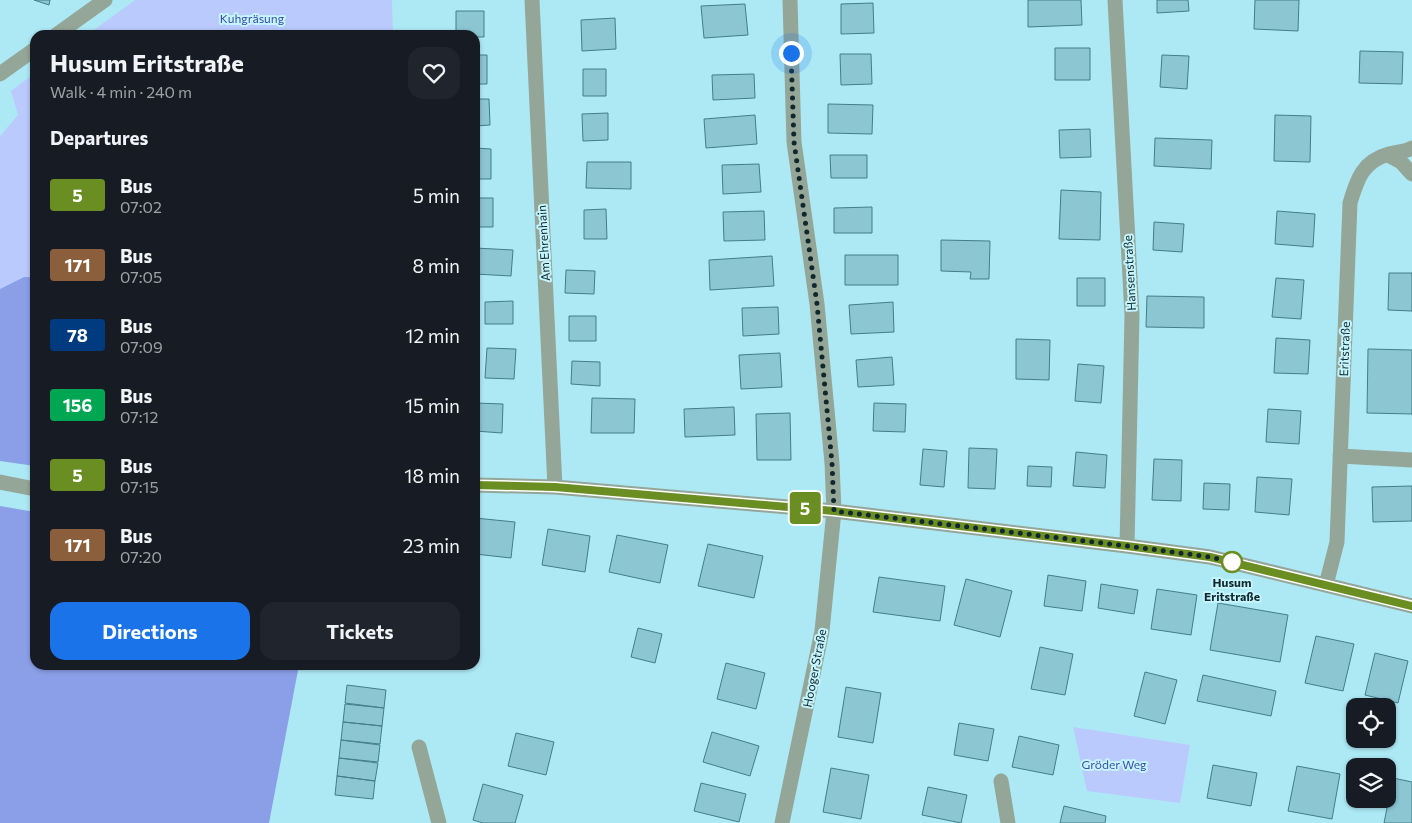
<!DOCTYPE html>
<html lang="en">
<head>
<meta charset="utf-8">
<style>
	body { margin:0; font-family:Commissioner,sans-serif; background:#20242c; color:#f1f3f6; height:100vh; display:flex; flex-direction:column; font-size:19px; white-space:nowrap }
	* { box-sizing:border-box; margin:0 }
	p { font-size:16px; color:#9ea1a6 }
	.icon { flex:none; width:28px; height:28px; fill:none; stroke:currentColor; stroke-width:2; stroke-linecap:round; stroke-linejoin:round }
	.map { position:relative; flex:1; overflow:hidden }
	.details { position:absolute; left:30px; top:30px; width:450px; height:640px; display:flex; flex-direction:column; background:#171b24; border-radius:15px; box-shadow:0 1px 4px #0004 }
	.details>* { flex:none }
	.badge { padding:0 10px; border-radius:4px; font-size:18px; line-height:32px }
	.fabs { position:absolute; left:1346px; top:698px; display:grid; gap:10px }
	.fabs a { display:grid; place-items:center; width:50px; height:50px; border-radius:10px; background:#171b24; box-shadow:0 1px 4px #0004; font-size:25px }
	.you { position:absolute; width:25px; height:25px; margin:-12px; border:4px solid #fff; border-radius:50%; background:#1a73e8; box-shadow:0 0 0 8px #1a73e833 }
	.map>.badge { position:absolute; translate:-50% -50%; box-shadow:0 0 0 2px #fff }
	h2 { padding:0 20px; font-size:19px; line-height:45px }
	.round { display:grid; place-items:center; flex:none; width:52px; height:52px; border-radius:15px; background:#20242c }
	.head { display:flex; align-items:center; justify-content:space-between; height:85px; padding:0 20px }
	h1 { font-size:24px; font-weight:700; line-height:38px }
	.cta { display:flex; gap:10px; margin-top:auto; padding:10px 20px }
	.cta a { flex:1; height:58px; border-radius:15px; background:#1a73e8; color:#fff; font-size:20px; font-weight:700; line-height:58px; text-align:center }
	.cta a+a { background:#20242c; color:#f1f3f6 }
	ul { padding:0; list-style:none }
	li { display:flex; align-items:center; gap:15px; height:70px; padding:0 20px }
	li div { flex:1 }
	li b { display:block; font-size:19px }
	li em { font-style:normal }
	li .badge { min-width:55px; font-weight:700; text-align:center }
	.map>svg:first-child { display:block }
	.green { fill:#bacafd }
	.forest { fill:#8a9fe8 }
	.building { fill:#8bc6d2; stroke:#437d88 }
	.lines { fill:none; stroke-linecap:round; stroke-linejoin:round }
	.minor { stroke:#94a698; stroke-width:15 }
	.line-casing { stroke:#fff; stroke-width:11 }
	.line { stroke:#6b8e23; stroke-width:8 }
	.walk { stroke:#10282d; stroke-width:5; stroke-dasharray:0 9 }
	.stop-dot { fill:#fff; stroke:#6b8e23; stroke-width:2.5 }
	.labels { text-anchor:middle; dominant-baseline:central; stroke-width:4; stroke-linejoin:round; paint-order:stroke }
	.park-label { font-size:12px; fill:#3d4da3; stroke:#c4f4fe }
	.street-label { font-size:12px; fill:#10282d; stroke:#c4f4fe }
	.stop-label { font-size:12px; font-weight:bold; fill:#10282d; stroke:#c4f4fe }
</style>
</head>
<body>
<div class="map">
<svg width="1412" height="823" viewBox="0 0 1412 823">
	<rect width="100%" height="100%" fill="#ade9f5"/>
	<!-- green -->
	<path class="green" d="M135,0H392L393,35H87Z
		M35,73V277H24L0,289V136L18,115L11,91Z
		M1073,727L1190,745L1180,803L1087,791Z"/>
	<!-- forest -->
	<path class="forest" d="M24,277H35V466L0,461V289Z
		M0,506L35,512V665H299L269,823H0Z"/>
	<!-- building -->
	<path class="building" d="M34,0H50L49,5Z
		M1028,0H1081L1082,25L1028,27Z
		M1157,0H1188L1189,11L1157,13Z
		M1255,0H1299L1298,31L1254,29Z
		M873,3L874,33L841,34V4Z
		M745,4L748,35L704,38L701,6Z
		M456,11H484V37H475V35H456Z
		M615,18L616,49L582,51L581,20Z
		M1055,48H1090V80H1055Z
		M1360,51L1403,52L1402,84L1359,83Z
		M840,54H871L872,84L841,85Z
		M475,55H487V84H475Z
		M1162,55L1189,56L1187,89L1160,87Z
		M583,69H606V96H583Z
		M754,74L755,98L713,100L712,75Z
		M475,99H489L490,125L475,126Z
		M828,104L873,105L872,134L828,133Z
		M608,113V140L583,141L582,114Z
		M755,115L757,144L706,148L704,119Z
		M1275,115L1311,116L1310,162L1274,161Z
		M1090,129L1091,157L1060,158L1059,130Z
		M1155,138L1212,140L1211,169L1154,166Z
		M475,148L491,149V179H475Z
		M830,155H867V178H831Z
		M587,162H631V189L586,188Z
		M759,164L761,192L723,194L722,165Z
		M1061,190L1101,192L1100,240L1059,239Z
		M475,198H493V227H475Z
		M872,207V233H834V208Z
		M606,209L607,239H584V210Z
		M764,211L765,240L724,241L723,212Z
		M1277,211L1315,214L1313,247L1275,244Z
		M1154,222L1184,224L1182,252L1153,250Z
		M941,240L990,241L989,279H970L971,272L941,271Z
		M475,248L513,250L511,276L475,274Z
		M845,255H898V285H845Z
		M772,256L774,286L710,290L709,260Z
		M566,270L595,271L594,294L565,293Z
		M1389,273H1412V311L1388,310Z
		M1077,278H1105V306H1077Z
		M1276,278L1304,280L1301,319L1272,317Z
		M1147,296L1204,297V328L1146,327Z
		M513,301V324H485V302Z
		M893,302L894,332L851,334L849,305Z
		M778,307L779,334L743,336L742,308Z
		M569,316H596V341H569Z
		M1276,338L1310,340L1308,374L1274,373Z
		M1016,339L1050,340L1049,380L1016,379Z
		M487,348L516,349L514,379L485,378Z
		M1368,349L1412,350V414L1367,413Z
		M780,353L782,387L741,389L739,355Z
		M892,357L894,385L858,387L856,360Z
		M572,361L600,362V386L571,384Z
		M1078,364L1104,366L1101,403L1075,401Z
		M592,398L635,399L634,433H591Z
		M476,403L503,404L502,433L475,431Z
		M874,403L906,404L905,432L873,431Z
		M734,407L735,435L685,437L684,409Z
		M1268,409L1301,411L1299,444L1266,442Z
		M790,413L791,460H757L756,414Z
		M969,448L997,449L995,489L968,488Z
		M923,449L947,451L944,487L920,485Z
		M1076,452L1107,455L1105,488L1073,486Z
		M1154,459L1182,460L1181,501L1152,500Z
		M1028,466L1052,467L1051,487L1027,486Z
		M1257,477L1292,479L1289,515L1255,512Z
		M1204,483L1230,484L1229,510L1203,509Z
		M1412,486V521L1373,522L1372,487Z
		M475,518L515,522L511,558L475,554Z
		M548,529L590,536L585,572L542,565Z
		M617,535L668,545L660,583L609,572Z
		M708,544L763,556L754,598L698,586Z
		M1048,575L1086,581L1082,611L1044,606Z
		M879,577L945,586L940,621L873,612Z
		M966,579L1012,591L1000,637L954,625Z
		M1101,584L1138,590L1134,614L1098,608Z
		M1157,589L1197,595L1191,635L1151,629Z
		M1218,603L1288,615L1280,662L1210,650Z
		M638,628L662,634L655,663L631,657Z
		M1316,636L1354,644L1343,691L1305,683Z
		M1040,647L1073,654L1065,695L1031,689Z
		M1375,653L1408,661L1398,703L1365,695Z
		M726,663L765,673L756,709L717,699Z
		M1145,672L1177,680L1165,724L1134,716Z
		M1203,675L1276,691L1271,716L1197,701Z
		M347,685L386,690L384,708L345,703Z
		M846,687L881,693L873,743L838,737Z
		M345,704L384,708L382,726L343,722Z
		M343,722L382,726L380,744L341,740Z
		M959,723L994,729L988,761L954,755Z
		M712,732L759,746L750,776L703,762Z
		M516,733L554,742L546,775L508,766Z
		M1019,736L1059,745L1053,775L1012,767Z
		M341,740L380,745L378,762L339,758Z
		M339,758L378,763L375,781L337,776Z
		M1213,765L1257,773L1251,806L1207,798Z
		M1297,766L1340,774L1332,819L1288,811Z
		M831,768L869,775L861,819L823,812Z
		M337,776L375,781L373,799L335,795Z
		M1393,778L1412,782V823H1384Z
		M701,783L746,794L739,822L694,811Z
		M483,784L523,795L515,823H483L473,820Z
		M928,787L967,795L961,823L922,815Z
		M1064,806L1106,816L1105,823H1060Z"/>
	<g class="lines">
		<!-- minor -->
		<path class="minor" d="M532,0L555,487
			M1115,0L1132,315L1127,546
			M56,35L105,0
			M0,74L35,49
			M1388,155L1401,162L1412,174
			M1340,456L1412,460
			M0,482L35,489
			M475,485L555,487L834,511L1127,546L1210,557L1412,606
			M1326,585L1337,542L1350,203C1357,179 1363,161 1389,154C1397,152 1405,152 1412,148
			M419,747L439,823
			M1001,781L1008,823
			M782,823L822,631L834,511L832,463L817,304L794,142L790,0"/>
	</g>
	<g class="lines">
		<!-- line casing -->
		<g class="line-casing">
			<path id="line" d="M475,485L555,487L834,511L1127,546L1210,557L1412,606"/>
		</g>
		<!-- line -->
		<use href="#line" class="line"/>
		<!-- walk -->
		<path class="walk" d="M791,53L794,142L817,304L832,463L834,511L1127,546L1210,557L1232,562"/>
	</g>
	<!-- markers -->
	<circle class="stop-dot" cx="1232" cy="562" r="10"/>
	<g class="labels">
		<!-- park labels -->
		<g class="park-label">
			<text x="252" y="18">Kuhgräsung</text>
			<text x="1114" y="764">Gröder Weg</text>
		</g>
		<!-- street labels -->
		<g class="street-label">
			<text transform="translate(543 243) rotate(-93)">Am Ehrenhain</text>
			<text transform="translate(1129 273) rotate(-93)">Hansenstraße</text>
			<text transform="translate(1344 349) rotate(-88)">Eritstraße</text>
			<text transform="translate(814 668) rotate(-79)">Hooger Straße</text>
		</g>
		<!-- stop labels -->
		<g class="stop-label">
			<text x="1232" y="582">Husum<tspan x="1232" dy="14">Eritstraße</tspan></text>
		</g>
	</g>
</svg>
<div class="fabs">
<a><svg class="icon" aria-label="locate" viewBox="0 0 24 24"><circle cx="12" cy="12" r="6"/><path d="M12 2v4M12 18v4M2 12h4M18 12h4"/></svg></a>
<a><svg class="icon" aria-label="layers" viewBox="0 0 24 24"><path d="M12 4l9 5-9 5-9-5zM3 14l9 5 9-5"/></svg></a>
</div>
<div class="you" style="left:791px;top:53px"></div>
<b class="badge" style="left:805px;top:508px;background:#6b8e23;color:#fff">5</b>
<section class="details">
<div class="head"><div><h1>Husum Eritstraße</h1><p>Walk · 4 min · 240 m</p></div><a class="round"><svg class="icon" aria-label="heart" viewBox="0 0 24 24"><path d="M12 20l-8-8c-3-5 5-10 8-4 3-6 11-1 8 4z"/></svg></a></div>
<h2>Departures</h2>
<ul>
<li><span class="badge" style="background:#6b8e23;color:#fff">5</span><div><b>Bus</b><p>07:02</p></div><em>5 min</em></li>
<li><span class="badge" style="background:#8b5e3c;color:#fff">171</span><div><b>Bus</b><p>07:05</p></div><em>8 min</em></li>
<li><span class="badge" style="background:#003b80;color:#fff">78</span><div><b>Bus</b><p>07:09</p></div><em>12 min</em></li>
<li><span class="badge" style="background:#00a651;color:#fff">156</span><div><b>Bus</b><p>07:12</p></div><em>15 min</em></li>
<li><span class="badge" style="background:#6b8e23;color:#fff">5</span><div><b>Bus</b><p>07:15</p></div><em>18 min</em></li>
<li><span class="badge" style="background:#8b5e3c;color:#fff">171</span><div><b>Bus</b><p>07:20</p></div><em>23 min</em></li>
</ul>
<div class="cta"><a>Directions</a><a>Tickets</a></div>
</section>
</div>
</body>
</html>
